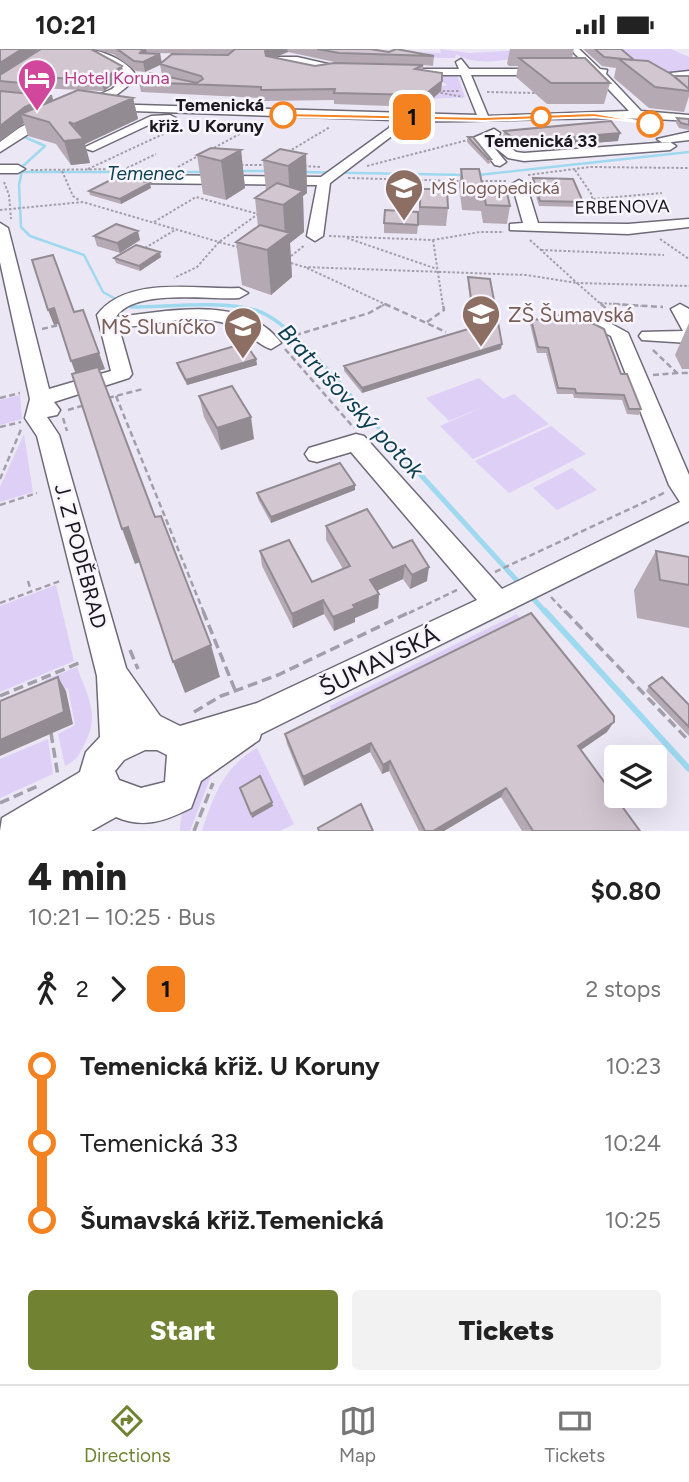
<!DOCTYPE html>
<html lang="en">
<head>
<meta charset="utf-8">
<style>
	body { margin:0; font-family:Figtree,sans-serif; background:#f2f2f2; color:#222; height:100vh; display:flex; flex-direction:column; font-size:26px; white-space:nowrap }
	* { box-sizing:border-box; margin:0 }
	p { font-size:23px; color:#767676 }
	.icon { flex:none; width:38px; height:38px; fill:none; stroke:currentColor; stroke-width:2; stroke-linecap:round; stroke-linejoin:round }
	.map { position:relative; height:782px; overflow:hidden }
	.sheet { display:flex; flex-direction:column; background:#fff; flex:1 }
	.sheet>* { flex:none }
	.badge { padding:0 14px; border-radius:10px; font-size:24px; line-height:46px }
	.tools { position:absolute; left:604px; top:696px; display:grid; gap:14px }
	.tools a { display:grid; place-items:center; width:63px; height:63px; border-radius:7px; background:#fff; box-shadow:0 7px 28px #0002; font-size:35px }
	.map>.badge { position:absolute; translate:-50% -50%; box-shadow:0 0 0 4px #fff }
	.legs { display:flex; align-items:center; gap:10px; height:77px; padding:0 28px; font-size:23px }
	.legs p { margin-inline-start:auto }
	.head { display:flex; align-items:center; justify-content:space-between; height:119px; padding:0 28px }
	h1 { font-size:38px; font-weight:800; line-height:52px }
	.button { display:flex; gap:14px; margin-top:auto; padding:14px 28px }
	.button a { flex:1; height:80px; border-radius:7px; background:#718333; color:#fff; font-size:28px; font-weight:800; line-height:80px; text-align:center }
	.button a+a { background:#f2f2f2; color:#222 }
	ul { padding:0 28px; list-style:none }
	li { display:flex; align-items:center; gap:24px; height:77px; font-size:26px }
	li i { display:grid; place-items:center; width:10px; height:100%; margin:0 9px; background:currentColor }
	li i::after { content:''; width:18px; height:18px; margin:-9px; border:5px solid; border-radius:50%; background:#fff }
	li p { margin-inline-start:auto }
	li:first-child i { background:linear-gradient(#0000 50%,currentColor 0) }
	li:last-child i { background:linear-gradient(currentColor 50%,#0000 0) }
	.status { display:flex; justify-content:space-between; align-items:center; height:49px; padding:0 35px; background:#fff; direction:ltr }
	.status svg { height:19px; fill:currentColor }
	.tabs { display:flex; justify-content:space-around; align-items:center; height:98px; border-top:2px solid #e0e0e0; background:#fff; font-size:19px; color:#767676 }
	.tabs a { display:grid; justify-items:center; gap:4px }
	.tabs .current { color:#718333 }
	.map>svg:first-child { display:block }
	.green { fill:#ddcff6 }
	.lines { fill:none; stroke-linecap:round; stroke-linejoin:round }
	.stream-far3 { stroke:#9ed9ef; stroke-width:2.5 }
	.stream-far2 { stroke:#9ed9ef; stroke-width:3.5 }
	.stream-far1 { stroke:#9ed9ef; stroke-width:5 }
	.stream { stroke:#9ed9ef; stroke-width:6 }
	.minor-casing { stroke:#6e6a77; stroke-width:3 }
	.path-far2 { stroke:#a39faa; stroke-width:2; stroke-dasharray:2.5 2; stroke-linecap:butt }
	.path-far1 { stroke:#a39faa; stroke-width:2.5; stroke-dasharray:6 3.5; stroke-linecap:butt }
	.path { stroke:#a39faa; stroke-width:3.5; stroke-dasharray:10 5; stroke-linecap:butt }
	.minor { fill:#fff; fill-rule:evenodd }
	.wall { fill:#b5aab4; fill-rule:evenodd }
	.shaded-wall { fill:#938b92 }
	.building { fill:#d2c6d1; stroke:#938b92; stroke-width:2 }
	.line-1 { fill:#f58220; stroke:#fff; stroke-width:2 }
	.stop-1-dot { fill:#fff; stroke:#f58220; stroke-width:3.5 }
	.labels { text-anchor:middle; dominant-baseline:central; stroke-width:5; stroke-linejoin:round; paint-order:stroke }
	.far-hotel-label { font-size:18px; fill:#b23c85; stroke:#f8f5fe; text-anchor:start }
	.far-stop-label { font-size:18px; font-weight:bold; fill:#1a191d; stroke:#f8f5fe; text-anchor:end }
	.far-education-label { font-size:18px; fill:#785e54; stroke:#f8f5fe; text-anchor:start }
	.far-street-label { font-size:18px; fill:#1a191d; stroke:#f8f5fe }
	.far-water-label { font-size:19px; font-style:italic; fill:#0c4050; stroke:#f8f5fe }
	.education-label { font-size:21px; fill:#785e54; stroke:#f8f5fe; text-anchor:start }
	.street-label { font-size:21px; fill:#1a191d; stroke:#f8f5fe }
	.water-label { font-size:23px; font-style:italic; fill:#0c4050; stroke:#f8f5fe }
	.near-street-label { font-size:24px; fill:#1a191d; stroke:#f8f5fe }
</style>
</head>
<body>
<div class="status"><b>10:21</b><svg viewBox="0 0 49 12"><path d="M0 12V9h3v3zM5 12V6h3v6zM10 12V3h3v9zM15 12V0h3v12zM26 1h20v11H26zM47 4h2v5h-2z"/></svg></div>
<div class="map">
<svg width="689" height="782" viewBox="0 0 689 782">
	<rect width="100%" height="100%" fill="#ece7f5"/>
	<!-- green -->
	<path class="green" d="M343,0L441,4L440,0L469,4L546,0C522,9 479,20 456,5L455,9H439Z
		M617,0H671L689,8V23L660,25Z
		M443,27L458,28L465,48L430,50L438,38L448,36L438,31Z
		M479,329L503,350L514,345L549,375L473,410L440,377L488,356L449,372L426,349Z
		M20,346L22,370L0,376V351Z
		M551,377L586,405L509,444L475,412Z
		M24,385L33,443L0,453V438Z
		M572,419L597,441L557,461L533,439Z
		M56,536L74,612L0,643V557Z
		M517,565L521,571L331,665L330,657Z
		M77,618C88,649 101,666 83,698C78,708 75,712 65,717L58,685L75,676L68,639L48,646L45,631Z
		M48,690L53,725L0,749V710Z
		M257,699L294,775L280,782H202C213,748 224,717 257,699Z
		M214,719L190,782H180C181,754 194,737 214,719Z"/>
	<g class="lines">
		<!-- stream-far3 -->
		<path class="stream-far3" d="M20,86L45,97L23,117L19,136L21,178L30,187L84,206L103,243L128,257
			M240,122H270
			M23,123H203
			M303,123L466,126
			M478,126L689,103"/>
		<!-- stream-far2 -->
		<path class="stream-far2" d="M125,255L131,258C168,258 220,251 255,261C293,271 361,360 390,392"/>
		<!-- stream-far1 -->
		<path class="stream-far1" d="M388,390L521,536
			M531,547L546,564"/>
		<!-- stream -->
		<path class="stream" d="M545,562L689,720"/>
		<!-- minor casing -->
		<g class="minor-casing">
			<path id="minor" d="M82,0C100,0 128,11 137,28C125,41 102,59 83,57V53L112,40L127,27L124,22Z
				M570,0H579L600,20L607,21L606,25L641,62L689,66V72C594,65 499,74 404,72L397,83L330,134L323,187L315,192L307,187L317,136L135,134L128,130L135,126L321,128L389,79L393,71L104,61L99,58L104,55L477,66L461,26H408L403,23L408,20H459L456,13L461,10L469,20H590ZM471,26H595L629,62L488,67Z
				M279,8H297L354,21L349,24L284,13L297,16L294,21L267,14Z
				M689,22V28L648,30L643,27Z
				M48,64L58,66L0,103V93L19,79Z
				M170,66L176,69L174,71L157,72L93,102L83,99L151,67Z
				M494,80L500,84L498,89L516,103L524,104L670,93L676,97L670,101L524,112L508,109L491,95L506,113L500,117L495,116L473,89Z
				M689,83V91L663,94L657,90Z
				M0,116H18L25,120L18,124H0Z
				M519,131L526,135L538,174L628,175L689,170V178L628,185L510,181V175L523,174L512,135Z
				M0,174L8,179L49,340L111,322L97,266C127,226 196,241 239,239L248,244L239,249C208,251 134,239 116,268C167,263 245,244 281,294L271,300C257,296 248,282 234,277C199,263 155,275 119,279L132,325L129,329L54,353L60,361L57,366L47,368L59,386L126,619L160,667L180,677L257,654L477,551L351,403L317,413L309,411L305,405L309,399L356,385L364,387L502,540L680,453L669,436L611,287L593,278L553,275L551,271L553,267H597L628,284L689,426V472L261,685L259,691L201,732L191,759C165,772 144,780 116,768L91,782H0L2,769L80,723L86,703L100,688L97,627L37,387L25,369L30,350L0,213ZM145,701H157L167,706L165,733L141,739L119,731L115,722L124,711Z
				M680,255L689,260V294L642,291L639,287L642,283L683,282L671,260Z"/>
		</g>
		<!-- path-far2 -->
		<path class="path-far2" d="M438,42H459
			M436,43L463,48
			M487,43L536,44
			M210,101L260,74
			M288,103L330,78
			M241,116H266
			M304,117L322,118
			M367,117L468,91
			M178,118L198,107
			M127,119L156,105
			M88,120L174,80
			M31,121L129,120
			M575,121L592,146V157L598,167
			M62,122L73,147L80,152
			M528,126L590,118L689,119
			M348,129L460,132
			M481,132H506
			M4,133L9,146L11,170
			M593,150L662,144
			M0,161L83,153L219,193L197,218L174,229
			M154,173L196,148L258,165L219,193
			M329,187L433,191L480,183H504
			M347,189L437,220
			M660,190L689,210
			M433,191L443,257
			M530,191L577,234L689,237
			M219,193L237,198
			M145,199L175,181
			M541,201L664,206
			M291,207L305,196
			M291,214L304,218L526,226L577,234L603,257
			M307,219L389,257
			M600,254L641,257
			M382,257L385,255"/>
		<!-- path-far1 -->
		<path class="path-far1" d="M385,255L446,283
			M601,255L614,266
			M613,255L663,258
			M427,273L444,261L443,255
			M42,280L63,275
			M286,289L369,264L385,255
			M285,300L354,379
			M653,301L677,324H689
			M653,326L677,324
			M116,347L204,564
			M0,349L20,344
			M108,349L143,340
			M68,361L85,356
			M63,369L67,382
			M0,378L21,373
			M0,430L22,378
			M0,456L37,444
			M495,523L666,443
			M28,532L31,542
			M551,548L566,564
			M0,554L60,532
			M409,564L457,541"/>
		<!-- path -->
		<path class="path" d="M203,562L235,641
			M565,562L689,692
			M130,601L138,620
			M0,647L79,614
			M194,663L221,647L278,626L412,562
			M51,684L58,727
			M0,754L40,736
			M194,782L213,734"/>
		<!-- minor -->
		<use href="#minor" class="minor"/>
	</g>
	<!-- wall -->
	<path class="wall" d="M0,0H39L8,21L124,27L104,42L37,39L36,46L53,51L133,49L138,70L85,95L90,114L71,116L56,95L28,87L24,74L0,92Z
		M93,0H370L389,3L434,7L433,17L423,16V22L442,32L441,42L428,54H418V58L334,55V51L262,52L261,49L141,43L139,33L178,30L162,26L160,16L145,23L136,22L113,5ZM288,3L339,14L315,17L274,8ZM147,4L229,5L228,6L162,14L160,5Z
		M510,0H574L572,9L610,34L604,55H547L516,28L518,17H509L507,15Z
		M583,0H621L634,11L674,27H689V47L684,63L649,59L614,29L616,19L602,17Z
		M677,69L689,70V81L679,79L676,74Z
		M504,82L618,92L517,100L503,89Z
		M468,88L491,110L490,114L488,115L467,93Z
		M241,101L245,139L226,151L203,145L197,106Z
		M306,105L307,144L303,147L304,183L290,194L292,228L271,246L242,236L236,193L258,178L255,149L266,142L263,111Z
		M461,120L484,144L510,157L507,175L483,174L481,162L462,161L459,137Z
		M533,129L583,153L582,158L539,157L532,134Z
		M151,139L121,155L90,146L89,142Z
		M420,140L448,159L446,177L418,176Z
		M384,174L418,176L417,185L384,184Z
		M94,187L140,191L120,204L97,197Z
		M161,208L140,222L116,214L114,209Z
		M468,228L501,300L362,344L344,322V317L473,278L468,233Z
		M531,270L621,325L641,360L639,366L627,365L622,351L574,349L573,345H557L546,304H537L530,275Z
		M689,274V320H682L675,306Z
		M256,310L257,316L187,336L178,319L177,314Z
		M199,347L254,390L221,401L204,368Z
		M355,441L271,474L258,450L257,444Z
		M326,477L393,499L427,532L410,540L403,530L377,542L379,545L378,559L355,569V573L334,582L324,565L293,579L262,517L260,502L312,533L343,520L326,491Z
		M656,502L689,508V579L637,569L634,541Z
		M649,637L689,656V687L646,642Z
		M607,683L581,701L640,782H522L501,748L444,782H419L389,722L382,725L370,703L304,737L287,695L285,685Z"/>
	<!-- shaded-wall -->
	<path class="shaded-wall" d="M22,0H39L0,27V14Z
		M143,0H146L147,4L142,14L140,4Z
		M270,0H287L288,3L266,12L265,2Z
		M160,5L162,15L145,23L143,13Z
		M122,17L124,27L104,42L102,31Z
		M33,28L37,39L36,46L32,35Z
		M442,32L441,42L428,54V43Z
		M52,47L56,59L21,65L24,74L0,92V77L25,58Z
		M133,49L138,70L85,95L90,114L71,116L64,92L78,91L74,75Z
		M620,84L618,92L517,100L518,93Z
		M241,101L245,139L226,151L221,112Z
		M306,105L307,144L303,147L304,183L290,194L292,228L271,246L267,201L285,188L283,156L290,151L288,117Z
		M150,134L151,139L121,155L120,150Z
		M138,182L140,191L120,204L117,194Z
		M160,203L161,208L140,222L139,217Z
		M54,259L59,275L54,276L48,261Z
		M502,295L501,300L362,344V339Z
		M99,304L105,320L77,328L71,312Z
		M256,310L257,316L187,336L186,331Z
		M251,368L254,390L221,401L217,379Z
		M355,436V441L271,474V468Z
		M128,478L140,513L135,515L122,480Z
		M405,516L403,530L369,545L370,531Z
		M429,518L427,532L410,540L412,526Z
		M379,545L378,559L355,569V573L334,582L333,568L353,556Z
		M323,551L324,565L293,579L292,565Z
		M211,596L220,628L185,644L173,613Z
		M58,628L66,642L73,675L0,707V691Z
		M614,673L607,683L572,707L578,697Z
		M371,694L370,703L304,737L303,728Z
		M390,712L389,722L382,725L383,716Z
		M506,739L501,748L444,782H433Z
		M272,753L273,757L252,769L251,765Z"/>
	<!-- building -->
	<path class="building" d="M0,0H22L0,14Z
		M41,0H91L122,17L102,31L33,28L32,35L0,32V26Z
		M117,0H143L140,4L160,5L143,13L134,12Z
		M235,0H270L265,2L266,7L315,17L334,14L423,16L415,20L442,24V32L428,43H419L418,46L334,44L335,40L261,41V38L139,33L150,24L197,34L203,30L201,27L160,15L172,5L228,6Z
		M317,0H370L389,3L396,0L434,7L339,4Z
		M595,0H621L634,11L604,8Z
		M519,9H585L610,34H551Z
		M619,10L648,12L671,25L689,40V42L655,38Z
		M674,27H689V40Z
		M78,41L133,49L74,75L69,73L84,90L64,92L49,73L21,65Z
		M0,42L52,47L25,58L0,77Z
		M677,69L689,70V76L681,74Z
		M611,72L620,84L518,93L504,82Z
		M468,88H473L491,110H488Z
		M211,99L241,101L221,112L197,106Z
		M280,100L306,105L288,117L263,111Z
		M461,120H479L484,144H507L510,157L486,156L484,144L464,143Z
		M120,126L150,134L120,150L89,142Z
		M533,129L573,130L583,153L540,152Z
		M277,134L303,142L283,156L255,149Z
		M420,140H447L448,159L420,158Z
		M385,161L418,163V176L384,174Z
		M116,175L138,182L117,194L94,187Z
		M260,176L290,184L267,201L236,193Z
		M136,196L160,203L139,217L114,209Z
		M53,206L74,263L83,261L99,304L71,312L54,259L48,261L32,211Z
		M468,228L490,230L502,295L362,339L344,317L475,278Z
		M531,270L594,275L604,280L621,325H627L641,360H629L624,346L576,344L575,340L558,339L548,299L538,298Z
		M245,294L256,310L186,331L177,314Z
		M98,318L155,468L161,467L211,596L173,613L128,478L122,480L72,325Z
		M232,337L251,368L217,379L199,347Z
		M340,414L355,436L271,468L257,444Z
		M367,460L393,499L412,491L429,518L412,526L405,516L370,531L379,545L353,556L355,559L333,568L323,551L292,565L260,502L289,491L312,533L350,517L326,477Z
		M656,502L689,508V536L660,531Z
		M531,564L614,667V673L578,697L640,782H533L506,739L433,782H425L390,712L383,716L371,694L303,728L285,685Z
		M58,628L64,663L0,691V652Z
		M662,628L689,656V678L649,637Z
		M260,727L272,753L251,765L240,739Z
		M361,755L373,782H319L318,779Z"/>
	<!-- line-1 -->
	<path class="line-1" d="M280,64L484,68L594,64L654,75L594,68L484,72L283,68Z"/>
	<!-- icons -->
	<defs>
		<g id="hotel-pin" transform="scale(2.0125)"><path d="M0 17L-7.5 6A9.5 9.5 0 1 1 7.5 6Z" fill="#d1479c" stroke="#f8f5fe"/><path d="M-6-4.5h1.5V1H6V5H4.5V3h-9V5H-6ZM-4 0a1.8 1.8 0 1 1 3.6 0ZM.5 0V-2.5h3Q6-2.5 6 0Z" fill="#fff"/></g>
		<g id="school-pin" transform="scale(2.0125)"><path d="M0 17L-7.5 6A9.5 9.5 0 1 1 7.5 6Z" fill="#8d6e63" stroke="#f8f5fe"/><path d="M0-5L7-2L0 1L-7-2ZM-4 1L0 2.5L4 1V4Q0 6-4 4Z" fill="#fff"/></g>
	</defs>
	<g fill-rule="evenodd">
		<use href="#hotel-pin" x="37" y="29"/>
		<use href="#school-pin" x="404" y="139"/>
		<use href="#school-pin" x="481" y="265"/>
		<use href="#school-pin" x="243" y="277"/>
	</g>
	<!-- markers -->
	<g class="stop-1-dot">
		<circle cx="283" cy="66" r="12"/>
		<circle cx="541" cy="68" r="9"/>
		<circle cx="650" cy="75" r="12"/>
	</g>
	<g class="labels">
		<!-- far-hotel labels -->
		<g class="far-hotel-label">
			<text x="64" y="29">Hotel Koruna</text>
		</g>
		<!-- far-stop labels -->
		<g class="far-stop-label">
			<text x="264" y="56">Temenická<tspan x="264" dy="21">křiž. U Koruny</tspan></text>
			<text x="541" y="92" text-anchor="middle">Temenická 33</text>
		</g>
		<!-- far-education labels -->
		<g class="far-education-label">
			<text x="431" y="139">MŠ logopedická</text>
		</g>
		<!-- far-street labels -->
		<g class="far-street-label">
			<text transform="translate(622 158) rotate(-1)">ERBENOVA</text>
		</g>
		<!-- far-water labels -->
		<g class="far-water-label">
			<text x="146" y="124">Temenec</text>
		</g>
		<!-- education labels -->
		<g class="education-label">
			<text x="508" y="265">ZŠ Šumavská</text>
			<text x="216" y="277" text-anchor="end">MŠ Sluníčko</text>
		</g>
		<!-- street labels -->
		<g class="street-label">
			<text transform="translate(81 507) rotate(75)">J. Z PODĚBRAD</text>
		</g>
		<!-- water labels -->
		<g class="water-label">
			<text transform="translate(351 352) rotate(47)">Bratrušovský potok</text>
		</g>
		<!-- near-street labels -->
		<g class="near-street-label">
			<text transform="translate(379 612) rotate(-26)">ŠUMAVSKÁ</text>
		</g>
	</g>
</svg>
<div class="tools">
<a><svg class="icon" aria-label="layers" viewBox="0 0 24 24"><path d="M12 4l9 5-9 5-9-5zM3 14l9 5 9-5"/></svg></a>
</div>
<b class="badge" style="left:412px;top:68px;background:#f58220;color:#111">1</b>
</div>
<section class="sheet">
<div class="head"><div><h1>4 min</h1><p>10:21 – 10:25 · Bus</p></div><b>$0.80</b></div>
<div class="legs"><svg class="icon" aria-label="walk" viewBox="0 0 24 24"><circle cx="13" cy="4" r="2"/><path d="M13 8l-2 6 4 7M11 14l-3 7M7 12l3-4h3l4 4"/></svg>2<svg class="icon" aria-label="forward" viewBox="0 0 24 24"><path d="M9 5l7 7-7 7"/></svg><b class="badge" style="background:#f58220;color:#111">1</b><p>2 stops</p></div>
<ul>
<li><i style="color:#f58220"></i><b>Temenická křiž. U Koruny</b><p>10:23</p></li>
<li><i style="color:#f58220"></i><span>Temenická 33</span><p>10:24</p></li>
<li><i style="color:#f58220"></i><b>Šumavská křiž.Temenická</b><p>10:25</p></li>
</ul>
<div class="button"><a>Start</a><a>Tickets</a></div>
</section>
<nav class="tabs">
<a class="current"><svg class="icon" aria-label="directions" viewBox="0 0 24 24"><path d="M12 3l9 9-9 9-9-9zM9 14v-3h6M13 9l2 2-2 2"/></svg>Directions</a>
<a><svg class="icon" aria-label="map" viewBox="0 0 24 24"><path d="M3 6l6-2 6 2 6-2v14l-6 2-6-2-6 2zM9 4v14M15 6v14"/></svg>Map</a>
<a><svg class="icon" aria-label="tickets" viewBox="0 0 24 24"><path d="M3 7h18v10H3zM15 7v10"/></svg>Tickets</a>
</nav>
</body>
</html>
